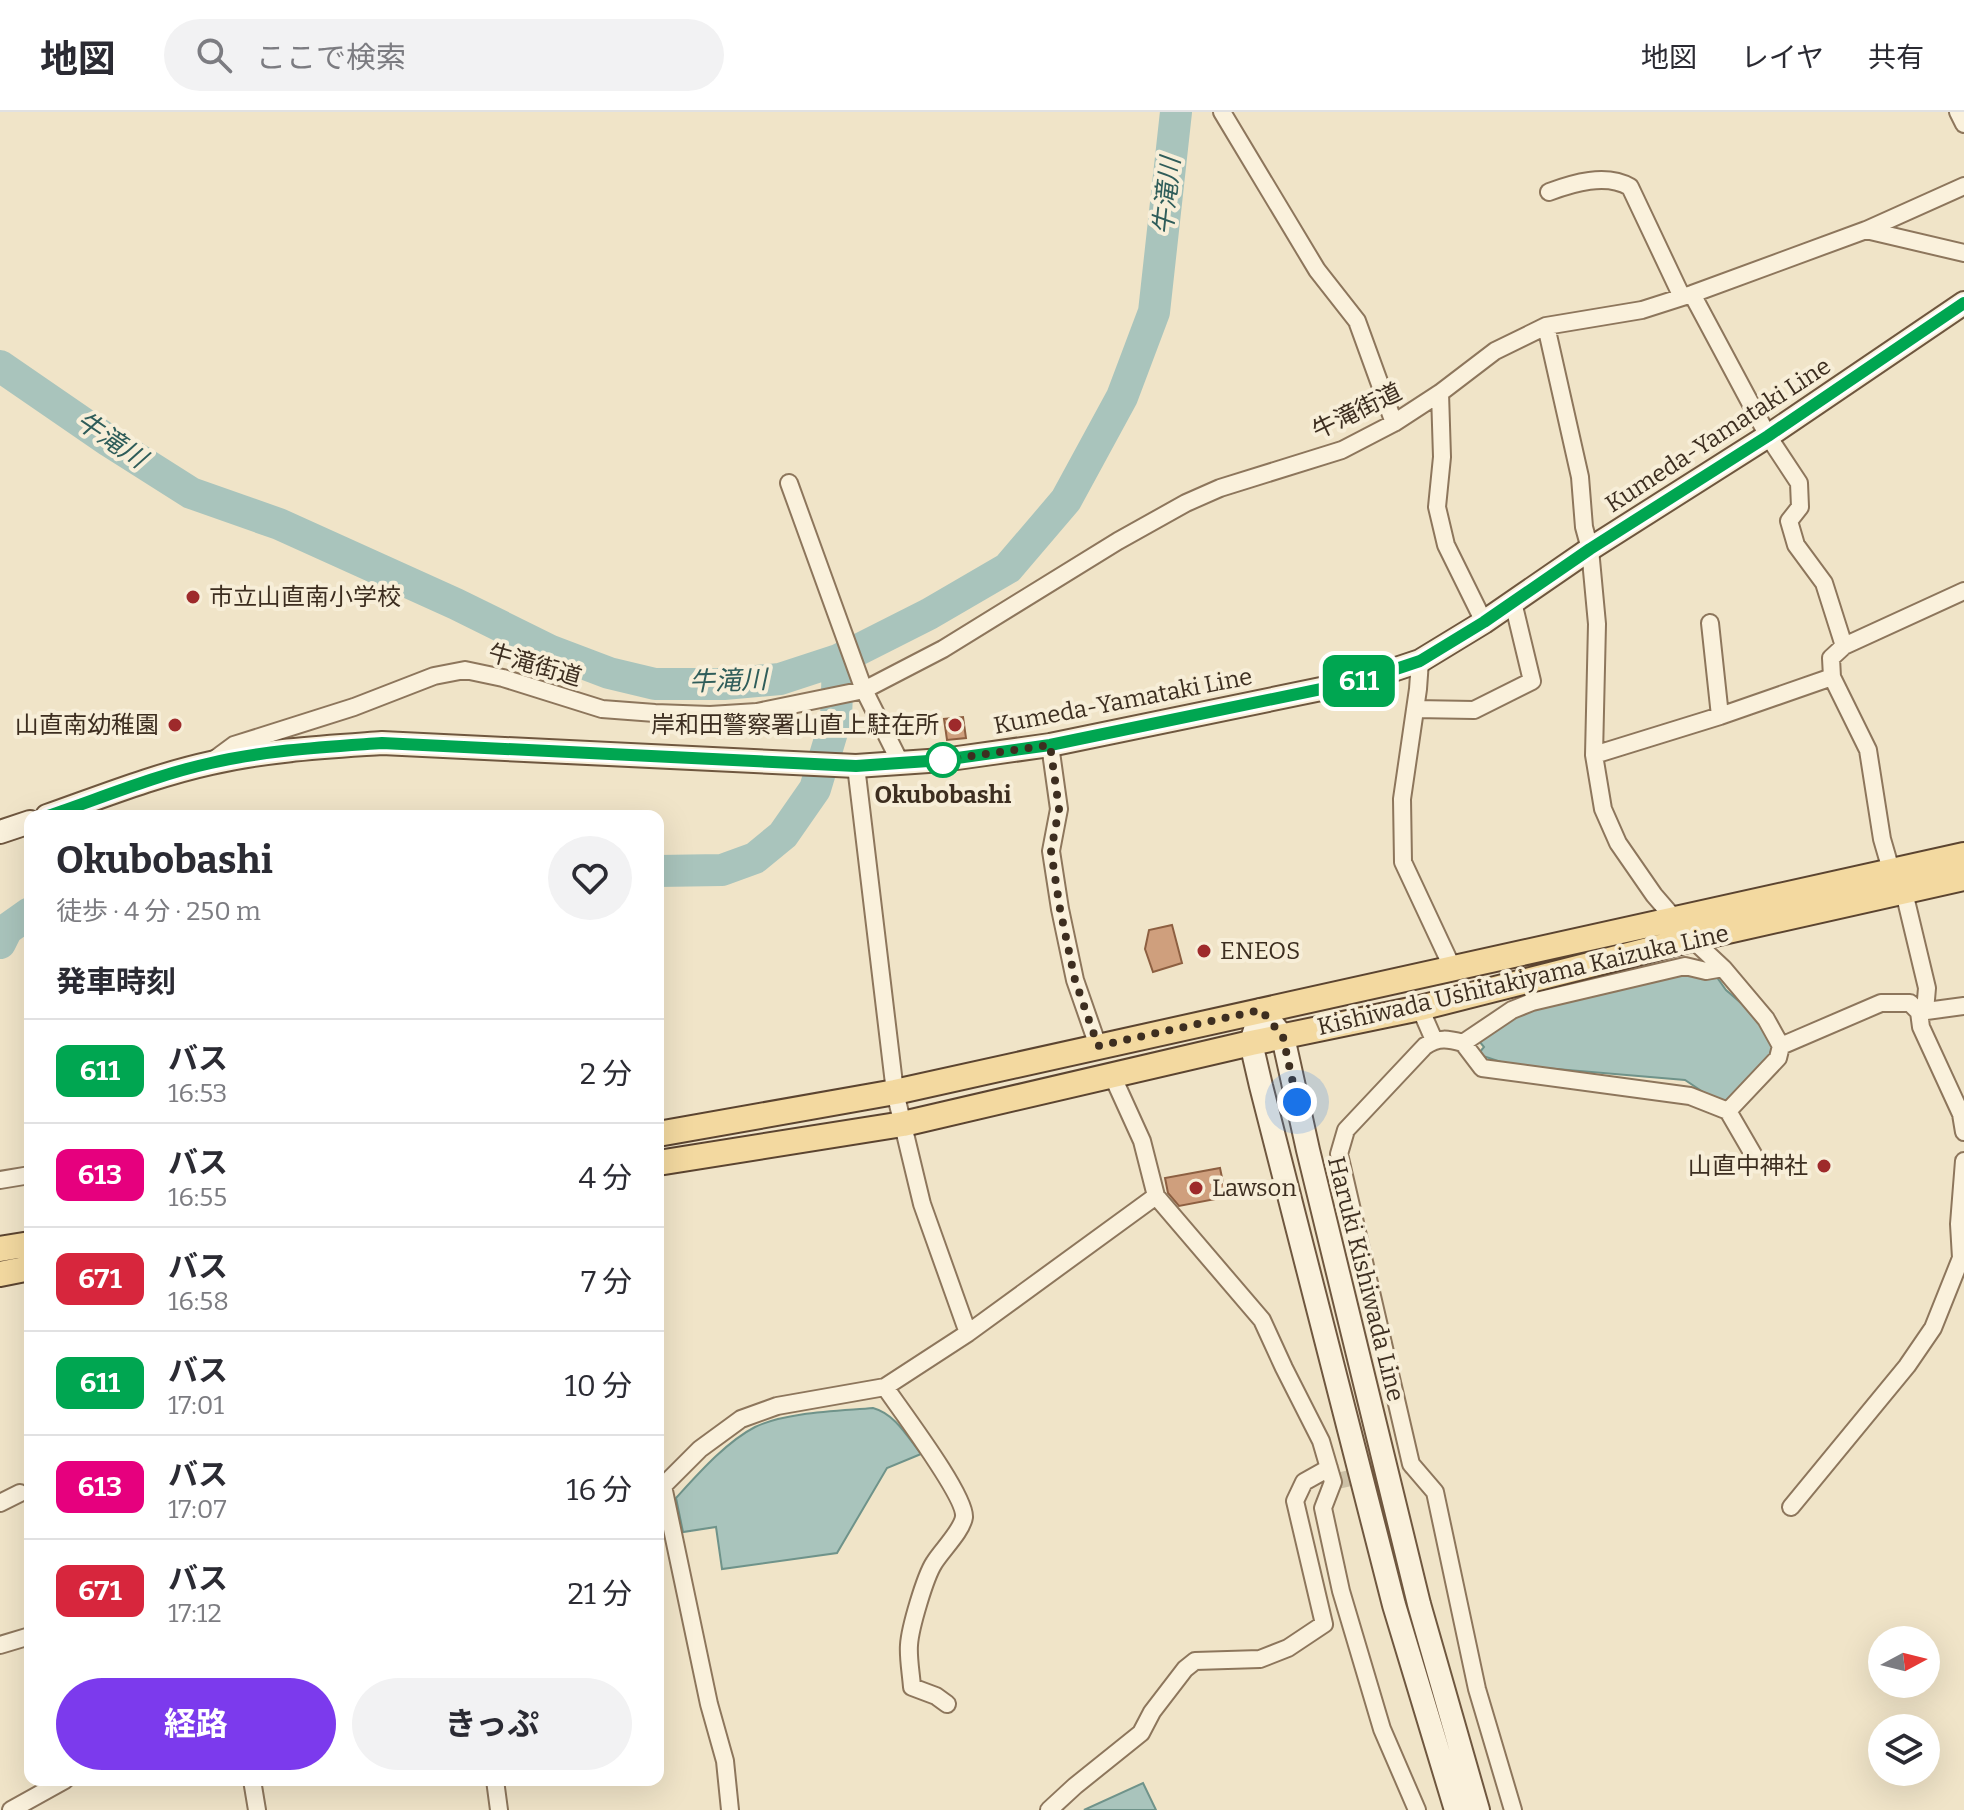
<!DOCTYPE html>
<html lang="ja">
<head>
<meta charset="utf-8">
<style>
	body { margin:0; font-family:Bitter,"Noto Sans JP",serif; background:#f2f2f3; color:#2b2b33; height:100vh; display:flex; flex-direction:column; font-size:30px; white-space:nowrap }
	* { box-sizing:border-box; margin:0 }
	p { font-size:26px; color:#7c7c81 }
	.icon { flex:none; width:44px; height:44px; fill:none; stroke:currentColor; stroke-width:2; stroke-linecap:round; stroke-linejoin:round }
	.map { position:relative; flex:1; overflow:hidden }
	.details { position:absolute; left:24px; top:698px; width:640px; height:976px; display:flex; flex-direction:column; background:#fff; border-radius:16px; box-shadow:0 8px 32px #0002 }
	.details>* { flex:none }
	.badge { padding:0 16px; border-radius:12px; font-size:28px; line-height:52px }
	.needle { width:52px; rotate:83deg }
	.tools { position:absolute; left:1868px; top:1514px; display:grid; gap:16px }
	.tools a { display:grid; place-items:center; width:72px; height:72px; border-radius:50%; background:#fff; box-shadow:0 8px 32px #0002; font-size:40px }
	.you { position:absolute; width:40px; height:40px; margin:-20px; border:6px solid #fff; border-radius:50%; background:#1a73e8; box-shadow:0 0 0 12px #1a73e833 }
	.map>.badge { position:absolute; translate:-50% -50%; box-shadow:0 0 0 4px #fff }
	h2 { padding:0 32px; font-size:30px; line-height:72px }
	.round { display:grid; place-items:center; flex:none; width:84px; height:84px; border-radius:42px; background:#f2f2f3 }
	.head { display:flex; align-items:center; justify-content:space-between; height:136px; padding:0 32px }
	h1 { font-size:38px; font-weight:700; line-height:60px }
	.button { display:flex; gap:16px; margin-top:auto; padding:16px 32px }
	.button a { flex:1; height:92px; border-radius:48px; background:#7c3aed; color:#fff; font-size:32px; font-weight:700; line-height:92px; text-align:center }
	.button a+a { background:#f2f2f3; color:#2b2b33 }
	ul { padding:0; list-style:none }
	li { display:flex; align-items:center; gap:24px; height:104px; padding:0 32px; border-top:2px solid #e1e1e2 }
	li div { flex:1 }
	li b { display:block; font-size:30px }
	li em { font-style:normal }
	li .badge { min-width:88px; font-weight:700; text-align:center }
	header { display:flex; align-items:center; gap:48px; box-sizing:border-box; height:112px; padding:0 40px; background:#fff; border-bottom:2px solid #e1e1e2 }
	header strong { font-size:38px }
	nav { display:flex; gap:44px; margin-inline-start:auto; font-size:28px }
	.search { width:560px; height:72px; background:#f2f2f3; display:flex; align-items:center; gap:20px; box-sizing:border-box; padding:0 28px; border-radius:44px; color:#7c7c81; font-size:30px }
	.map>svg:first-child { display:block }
	.water { fill:#a9c4bc; stroke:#6f938a; stroke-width:2 }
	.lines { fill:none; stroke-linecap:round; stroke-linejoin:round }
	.river { stroke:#a9c4bc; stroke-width:32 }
	.building { fill:#cf9f7d; stroke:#8d5f41; stroke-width:2 }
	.street-tunnel { stroke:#ccc0a6; stroke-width:16; stroke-dasharray:16 8; stroke-linecap:butt }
	.street-casing { stroke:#8d765c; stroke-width:20 }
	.secondary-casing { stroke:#6f573f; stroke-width:26 }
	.primary-casing { stroke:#5b4430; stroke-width:28 }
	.street { stroke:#faf1dc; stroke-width:16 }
	.secondary { stroke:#faf1dc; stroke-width:22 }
	.primary { stroke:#f3d9a0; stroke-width:24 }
	.line-casing { stroke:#fff; stroke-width:18 }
	.line { stroke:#00a651; stroke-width:12 }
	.walk { stroke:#3d2e20; stroke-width:8; stroke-dasharray:0 14.4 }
	.poi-dot { fill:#9e2a2b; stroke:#f7eed8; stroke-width:3 }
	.stop-dot { fill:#fff; stroke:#00a651; stroke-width:4 }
	.labels { text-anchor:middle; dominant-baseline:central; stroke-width:8; stroke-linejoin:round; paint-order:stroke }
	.street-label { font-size:24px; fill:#3d2e20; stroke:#f7eed8 }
	.poi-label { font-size:24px; fill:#3d2e20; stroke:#f7eed8; text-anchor:start }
	.stop-label { font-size:24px; font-weight:bold; fill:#3d2e20; stroke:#f7eed8 }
	.water-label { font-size:26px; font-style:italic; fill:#2f5d5a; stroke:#f7eed8 }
</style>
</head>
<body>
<header>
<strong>地図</strong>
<div class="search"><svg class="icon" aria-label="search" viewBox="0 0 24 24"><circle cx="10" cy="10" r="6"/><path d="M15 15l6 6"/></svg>ここで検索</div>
<nav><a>地図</a><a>レイヤ</a><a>共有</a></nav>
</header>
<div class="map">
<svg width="1964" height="1698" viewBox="0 0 1964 1698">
	<rect width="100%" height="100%" fill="#f0e4c8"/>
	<!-- water -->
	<path class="water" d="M1679,861L1716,864L1726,878L1756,904L1772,935L1767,953L1724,994L1685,968L1510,953L1483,944L1479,941L1484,935L1479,929L1522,900Z
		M873,1296C895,1302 907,1324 921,1342L887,1356L837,1441L722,1457L716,1415L683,1420L676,1386C698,1362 726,1330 755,1315C786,1300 839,1299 873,1296Z
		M1143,1671L1156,1698H1084Z"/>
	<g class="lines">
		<!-- river -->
		<path class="river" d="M0,254L109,329L191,381L279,412L456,492L551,539L609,561L655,572H724L780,567L838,548L929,502L1008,456L1066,388L1122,285L1154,200L1176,0
			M658,759L722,758L755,746L783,723L815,677L836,607L838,551
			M0,831L7,817L30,801"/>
	</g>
	<!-- building -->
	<path class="building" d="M963,605L966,626L947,628L944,607Z
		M1172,813L1182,851L1153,860L1145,837L1149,818Z
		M1220,1056L1226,1085L1179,1094L1168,1081L1165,1066Z"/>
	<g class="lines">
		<!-- street-tunnel -->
		<path class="street-tunnel" d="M1333,1370L1411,1352"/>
		<!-- street casing -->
		<g class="street-casing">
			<path id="street" d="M1222,0L1317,158L1357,209L1394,311
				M1958,0L1964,12
				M1549,80C1573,71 1606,61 1630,75L1682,185
				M1866,118L1964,141
				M1692,182L1768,324L1799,371L1800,395L1789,409L1796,433L1824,471L1844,534
				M1546,214L1580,365L1584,415L1590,437L1597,512L1594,643L1603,697L1618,731L1654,783L1692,827L1723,856L1766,907L1781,934L1778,946L1728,999L1757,1049
				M1440,281L1442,345L1437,395L1446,433L1484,510
				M1710,511L1720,604
				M1420,549L1418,577L1402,687L1403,750L1453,857
				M1415,597L1474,598L1532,569L1513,490
				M1050,633L1059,697L1051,739L1060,797L1075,868L1098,934
				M1594,643L1720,604L1832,565
				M215,647L234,633L354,595L434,564L465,558L503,566L602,597L655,601L710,603L757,600L864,578L789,371
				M901,652L864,578L943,537L1118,429L1186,391L1220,376L1342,338L1394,311L1440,281L1495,239L1546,214L1642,198L1692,182L1866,118L1964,74
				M856,654L895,980L922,1092L968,1221
				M1891,758L1882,727L1868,638L1832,565L1831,546L1844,534L1964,479
				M1904,780L1927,876L1925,899
				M1420,896L1434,928
				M1919,900L1964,894
				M1463,931L1482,956L1690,984L1728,999
				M1781,934L1881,891H1910L1919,900L1921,915L1961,1002L1964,1020
				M1112,963L1142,1029L1156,1084L1262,1208L1284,1256L1321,1329L1333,1370L1323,1396L1341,1479L1382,1617L1417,1698
				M0,1068L30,1063
				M885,1275C899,1296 966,1384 964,1405C962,1419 941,1439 934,1451C925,1465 910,1516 909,1533C908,1546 911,1561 912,1575L936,1584L947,1592
				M663,1374L709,1592L725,1649L730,1698
				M658,1379L700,1337L741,1307L777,1294L885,1275L968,1221L1156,1084
				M0,1391L20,1381
				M1791,1395L1907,1254L1933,1216L1961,1146L1959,1112L1964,1049
				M0,1533L30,1524
				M252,1668L257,1698
				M495,1668L499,1698
				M11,1698L65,1668
				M1049,1698L1075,1674L1141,1621L1152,1600L1185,1557L1195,1549L1260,1547L1288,1536L1324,1512L1295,1389L1304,1370L1329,1356
				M1513,1698L1477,1577L1435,1380L1411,1352L1339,1042L1346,1018L1425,934C1439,925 1448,927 1463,931L1512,898L1532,890L1685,854L1706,859L1723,856"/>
		</g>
		<!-- secondary casing -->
		<g class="secondary-casing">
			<path id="secondary" d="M47,704C101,685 156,663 211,651C267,638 325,635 382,631L856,654L943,648L1050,633L1360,569L1420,549L1484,510L1590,437L1768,324L1964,191
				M0,720L30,710
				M1261,898L1283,925L1308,1038L1419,1492L1478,1698
				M1261,898L1251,931L1261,974L1394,1493L1456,1698"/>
		</g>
		<!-- primary casing -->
		<g class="primary-casing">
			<path id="primary" d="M658,1022L895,980L1964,743
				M658,1051L903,1012L1251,931L1420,896L1692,827L1964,766
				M0,1137L30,1132
				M0,1162L30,1156"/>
		</g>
		<!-- street -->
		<use href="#street" class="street"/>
		<!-- secondary -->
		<use href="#secondary" class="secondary"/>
		<!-- primary -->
		<use href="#primary" class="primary"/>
	</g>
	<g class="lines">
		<!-- line casing -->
		<g class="line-casing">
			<path id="line" d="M48,704C101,686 156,663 211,651C267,638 326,635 382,631L856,654L943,648L1050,633L1360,569L1420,549L1484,510L1590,437L1768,324L1964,191"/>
		</g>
		<!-- line -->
		<use href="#line" class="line"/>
		<!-- walk -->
		<path class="walk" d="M943,648L1050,633L1059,697L1051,739L1060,797L1075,868L1098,934L1261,898L1283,925L1297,990"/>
	</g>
	<!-- markers -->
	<g class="poi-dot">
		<circle cx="193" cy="485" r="8"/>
		<circle cx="175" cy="613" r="8"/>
		<circle cx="955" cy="613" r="8"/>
		<circle cx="1204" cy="839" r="8"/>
		<circle cx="1824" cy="1054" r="8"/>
		<circle cx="1196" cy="1076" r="8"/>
	</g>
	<circle class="stop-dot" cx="943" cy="648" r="16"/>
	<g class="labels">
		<!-- street labels -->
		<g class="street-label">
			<text transform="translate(1357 299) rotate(-26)">牛滝街道</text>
			<text transform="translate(1718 323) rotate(-33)">Kumeda-Yamataki Line</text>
			<text transform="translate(535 553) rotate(16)">牛滝街道</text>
			<text transform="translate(1123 589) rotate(-11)">Kumeda-Yamataki Line</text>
			<text transform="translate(1523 868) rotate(-13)">Kishiwada Ushitakiyama Kaizuka Line</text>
			<text transform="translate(1366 1167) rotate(76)">Haruki Kishiwada Line</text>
		</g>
		<!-- poi labels -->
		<g class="poi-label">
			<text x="209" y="485">市立山直南小学校</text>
			<text x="159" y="613" text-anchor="end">山直南幼稚園</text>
			<text x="939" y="613" text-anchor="end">岸和田警察署山直上駐在所</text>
			<text x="1220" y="839">ENEOS</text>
			<text x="1808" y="1054" text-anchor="end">山直中神社</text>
			<text x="1212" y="1076">Lawson</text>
		</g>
		<!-- stop labels -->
		<g class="stop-label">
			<text x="943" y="683">Okubobashi</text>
		</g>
		<!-- water labels -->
		<g class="water-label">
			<text transform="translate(1167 84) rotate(-84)">牛滝川</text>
			<text transform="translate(111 328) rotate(34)">牛滝川</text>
			<text transform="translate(728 569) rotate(-2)">牛滝川</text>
		</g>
	</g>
</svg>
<div class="tools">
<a><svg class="needle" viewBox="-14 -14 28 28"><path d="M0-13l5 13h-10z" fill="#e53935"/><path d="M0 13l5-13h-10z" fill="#7c7c81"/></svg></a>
<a><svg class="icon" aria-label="layers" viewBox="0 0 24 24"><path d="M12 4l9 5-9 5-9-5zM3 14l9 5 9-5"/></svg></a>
</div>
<div class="you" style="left:1297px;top:990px"></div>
<b class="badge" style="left:1359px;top:569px;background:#00a651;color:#fff">611</b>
<section class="details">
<div class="head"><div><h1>Okubobashi</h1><p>徒歩 · 4 分 · 250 m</p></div><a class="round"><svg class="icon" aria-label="heart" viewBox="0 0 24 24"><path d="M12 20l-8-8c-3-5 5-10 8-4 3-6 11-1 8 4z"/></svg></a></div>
<h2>発車時刻</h2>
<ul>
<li><span class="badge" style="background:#00a651;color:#fff">611</span><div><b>バス</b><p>16:53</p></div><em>2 分</em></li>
<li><span class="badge" style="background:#e6007e;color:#fff">613</span><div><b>バス</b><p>16:55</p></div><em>4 分</em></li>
<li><span class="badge" style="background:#d7263d;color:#fff">671</span><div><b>バス</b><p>16:58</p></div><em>7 分</em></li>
<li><span class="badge" style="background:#00a651;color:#fff">611</span><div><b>バス</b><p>17:01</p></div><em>10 分</em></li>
<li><span class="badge" style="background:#e6007e;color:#fff">613</span><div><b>バス</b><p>17:07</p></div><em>16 分</em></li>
<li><span class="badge" style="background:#d7263d;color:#fff">671</span><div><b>バス</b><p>17:12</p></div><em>21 分</em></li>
</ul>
<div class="button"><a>経路</a><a>きっぷ</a></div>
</section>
</div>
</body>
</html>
